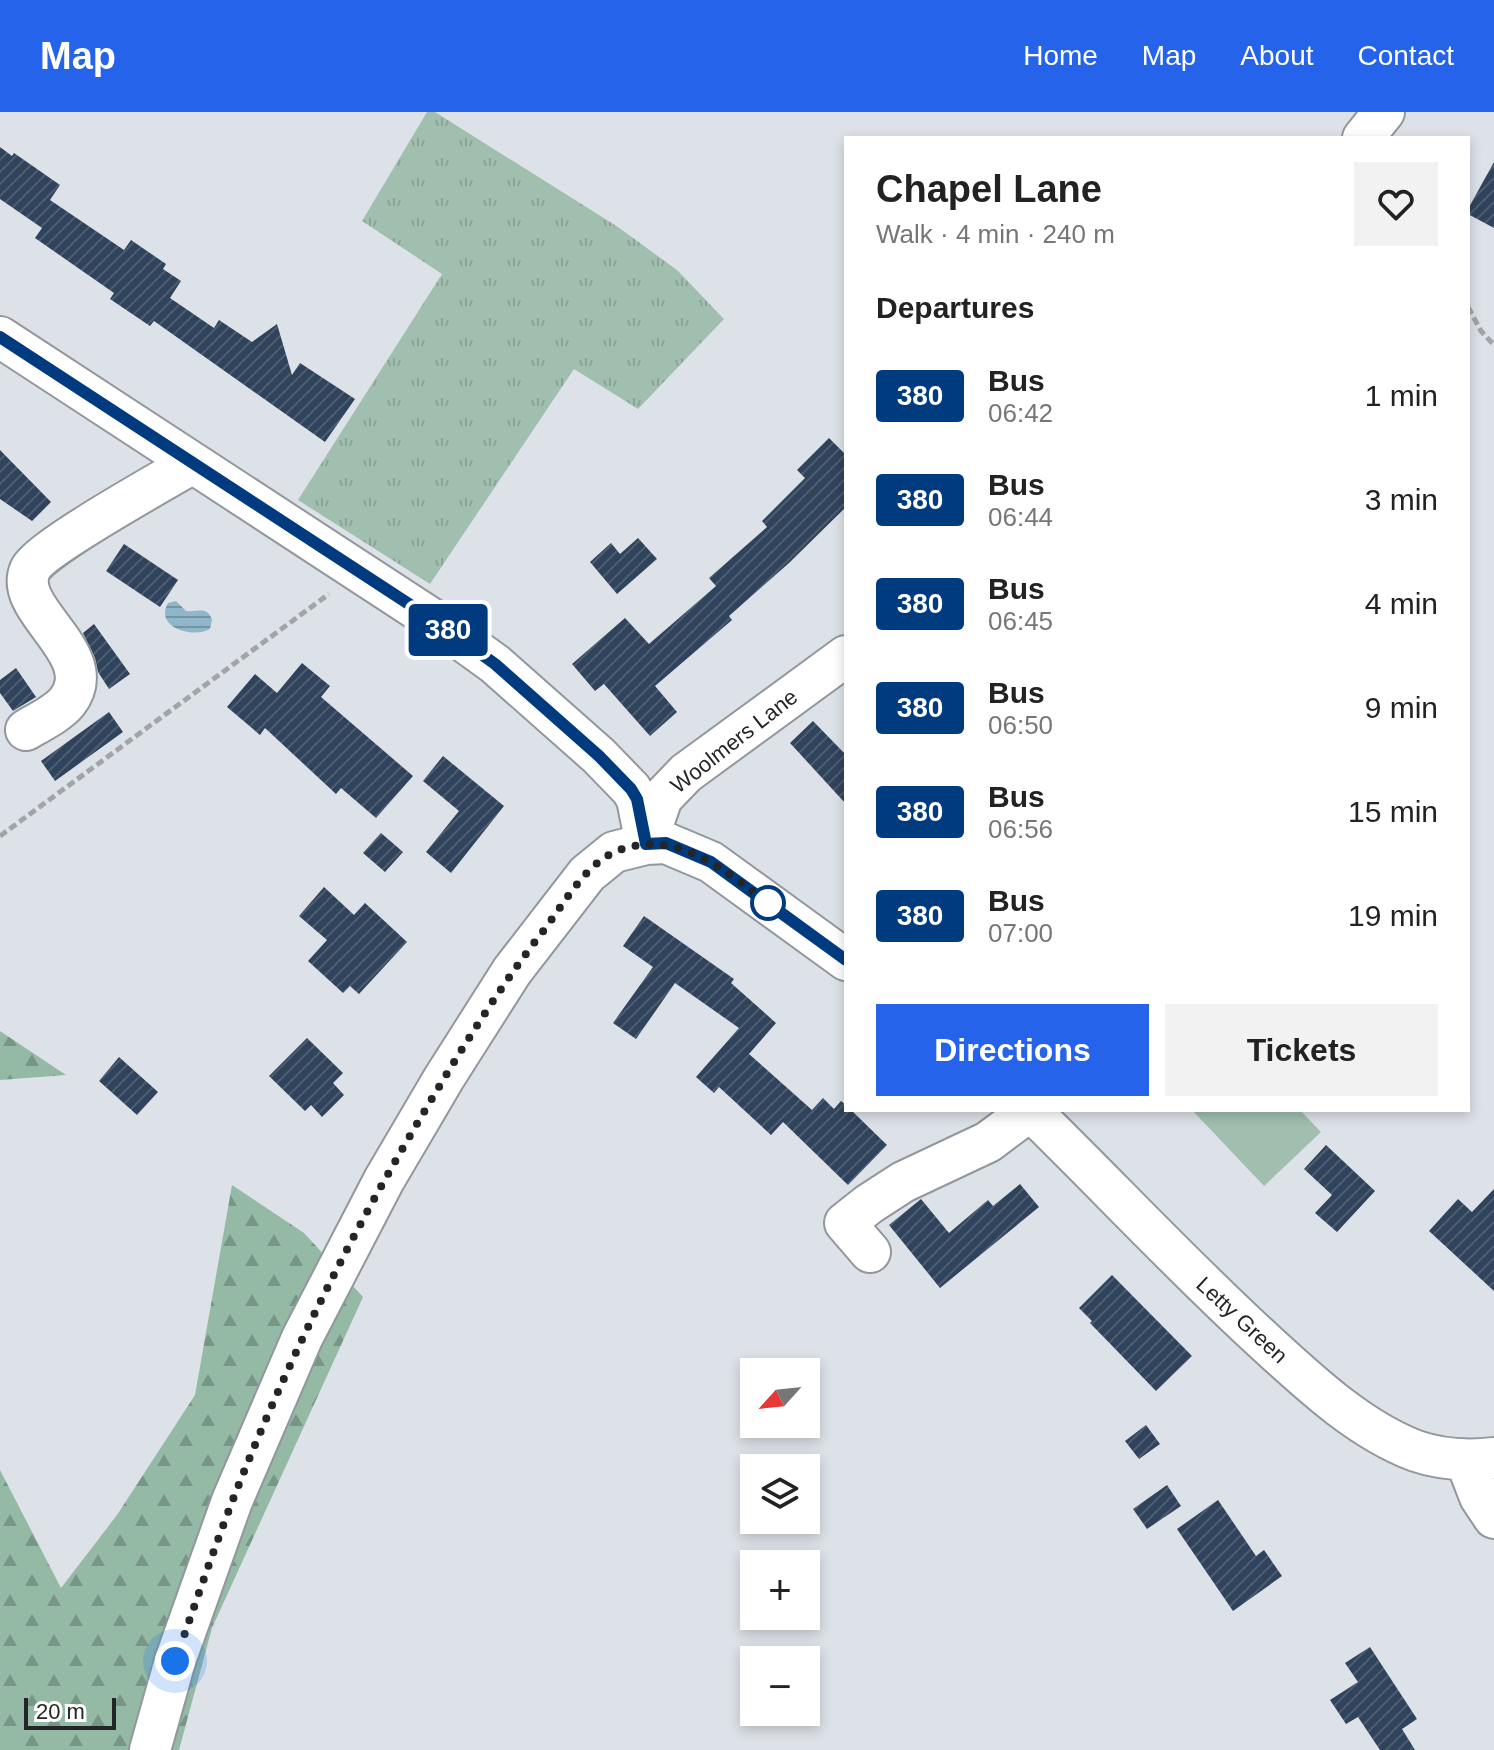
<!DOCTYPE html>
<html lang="en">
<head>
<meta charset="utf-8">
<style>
	body { margin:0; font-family:Helvetica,sans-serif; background:#f2f2f2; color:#222; height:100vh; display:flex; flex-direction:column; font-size:30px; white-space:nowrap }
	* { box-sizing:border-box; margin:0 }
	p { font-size:26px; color:#767676 }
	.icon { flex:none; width:44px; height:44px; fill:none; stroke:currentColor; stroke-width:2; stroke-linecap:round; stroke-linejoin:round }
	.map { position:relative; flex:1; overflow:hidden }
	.details { position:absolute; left:844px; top:24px; width:626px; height:976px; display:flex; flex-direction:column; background:#fff; border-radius:0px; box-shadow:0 4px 12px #0003 }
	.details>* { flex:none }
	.badge { padding:0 16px; border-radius:6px; font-size:28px; line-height:52px }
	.needle { width:52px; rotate:243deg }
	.buttons { position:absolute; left:740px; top:1246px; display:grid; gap:16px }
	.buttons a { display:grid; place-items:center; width:80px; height:80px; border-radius:0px; background:#fff; box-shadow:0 4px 12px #0003; font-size:40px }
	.scale { position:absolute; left:24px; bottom:20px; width:92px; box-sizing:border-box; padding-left:8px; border:4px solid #232527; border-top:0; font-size:22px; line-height:28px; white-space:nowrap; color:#232527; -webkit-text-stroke:6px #fff; paint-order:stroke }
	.you { position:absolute; width:40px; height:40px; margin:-20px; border:6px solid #fff; border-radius:50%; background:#1a73e8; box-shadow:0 0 0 12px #1a73e833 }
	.map>.badge { position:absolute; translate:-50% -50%; box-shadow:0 0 0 4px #fff }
	h2 { padding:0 32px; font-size:30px; line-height:72px }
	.round { display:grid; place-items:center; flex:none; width:84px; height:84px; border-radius:0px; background:#f2f2f2 }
	.headline { display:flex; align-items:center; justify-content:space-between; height:136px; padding:0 32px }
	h1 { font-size:38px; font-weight:800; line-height:60px }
	.cta { display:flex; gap:16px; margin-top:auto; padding:16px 32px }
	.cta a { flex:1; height:92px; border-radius:0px; background:#2563eb; color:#fff; font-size:32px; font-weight:800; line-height:92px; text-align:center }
	.cta a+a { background:#f2f2f2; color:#222 }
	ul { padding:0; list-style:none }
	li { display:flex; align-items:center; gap:24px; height:104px; padding:0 32px }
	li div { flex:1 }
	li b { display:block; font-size:30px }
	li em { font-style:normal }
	li .badge { min-width:88px; font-weight:700; text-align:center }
	header { display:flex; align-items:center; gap:48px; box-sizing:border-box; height:112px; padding:0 40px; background:#2563eb; color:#fff }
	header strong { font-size:38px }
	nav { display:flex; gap:44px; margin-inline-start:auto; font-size:28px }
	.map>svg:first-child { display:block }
	.grass { fill:url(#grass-tufts) }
	.forest { fill:url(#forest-firs) }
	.garden { fill:#a1bfaf }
	.water { fill:url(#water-rules) }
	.building { fill:url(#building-hatch) }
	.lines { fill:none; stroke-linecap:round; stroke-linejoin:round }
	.minor-casing { stroke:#92979d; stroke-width:44 }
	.path { stroke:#a1a5a9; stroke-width:5; stroke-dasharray:8 4; stroke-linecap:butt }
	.minor { stroke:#fff; stroke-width:40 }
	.line-casing { stroke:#fff; stroke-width:18 }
	.line { stroke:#003b80; stroke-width:12 }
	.walk { stroke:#232527; stroke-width:8; stroke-dasharray:0 14.4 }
	.stop-dot { fill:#fff; stroke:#003b80; stroke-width:4 }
	.labels { text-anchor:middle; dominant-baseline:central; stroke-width:8; stroke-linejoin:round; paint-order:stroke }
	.street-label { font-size:22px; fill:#232527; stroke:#fff }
</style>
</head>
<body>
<header>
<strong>Map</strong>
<nav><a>Home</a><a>Map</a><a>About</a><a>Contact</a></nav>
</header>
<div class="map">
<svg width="1494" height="1638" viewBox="0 0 1494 1638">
	<defs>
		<pattern id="grass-tufts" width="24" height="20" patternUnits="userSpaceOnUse" patternTransform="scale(2)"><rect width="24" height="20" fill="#a1bfaf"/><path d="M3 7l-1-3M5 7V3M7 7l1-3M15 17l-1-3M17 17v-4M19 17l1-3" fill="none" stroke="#8aa497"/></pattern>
		<pattern id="forest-firs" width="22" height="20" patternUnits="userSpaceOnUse" patternTransform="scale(2)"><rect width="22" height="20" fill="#94b9a5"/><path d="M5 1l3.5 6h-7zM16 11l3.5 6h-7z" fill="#789686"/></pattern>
		<pattern id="water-rules" width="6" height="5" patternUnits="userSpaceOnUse" patternTransform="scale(2)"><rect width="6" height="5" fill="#90b6c9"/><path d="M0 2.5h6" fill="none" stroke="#7594a3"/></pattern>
		<pattern id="building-hatch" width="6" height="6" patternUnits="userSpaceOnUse" patternTransform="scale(2)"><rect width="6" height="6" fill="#30435c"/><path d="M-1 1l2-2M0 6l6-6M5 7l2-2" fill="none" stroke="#4c5c70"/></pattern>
	</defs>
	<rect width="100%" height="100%" fill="#dde2e8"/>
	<!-- grass -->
	<path class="grass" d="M427,0H435L618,115L677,158L724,207L638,297L574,257L430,472L298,388L442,162L362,109Z"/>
	<!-- forest -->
	<path class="forest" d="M0,919L66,963L0,968Z
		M232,1073L304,1121L363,1185L212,1516L179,1638H0V1358L61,1476L117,1403L195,1283Z"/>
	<!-- garden -->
	<path class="garden" d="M1192,998H1300L1321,1020L1264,1074Z"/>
	<!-- water -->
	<path class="water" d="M176,489L186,499C197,501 207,493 212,508L210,517C192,527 154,515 168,491Z"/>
	<!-- building -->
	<path class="building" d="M0,35L12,44L14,41L60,73L50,88L124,138L131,128L166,152L163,157L181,169L170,186L214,216L219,208L252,230L277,212L292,263L300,251L355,287L325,330L154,209L150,214L110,187L114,181L35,126L42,116L0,87Z
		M1494,50V116L1468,102V97Z
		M829,326L846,343V395L789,451L729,504L732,508L655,574L677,600L650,624L604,572L595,579L572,552L625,506L649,532L716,474L709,466L767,415L762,409L805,366L797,358Z
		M0,338L51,390L32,409L0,387Z
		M638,426L657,447L617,482L590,450L611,431L620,442Z
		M124,432L178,468L160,495L106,459Z
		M94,512L130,562L109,577L98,560L95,546L83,521Z
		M302,551L330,574L321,585L413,664L376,706L341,676L336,682L265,616L260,623L227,595L255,562L277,581Z
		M16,556L36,585L13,599L0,581V568Z
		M109,600L123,620L55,669L41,649Z
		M813,609L846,643V692L790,631Z
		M443,644L504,694L451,761L426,740L459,699L423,669Z
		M381,721L403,740L385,760L363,741Z
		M324,775L354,803L365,791L407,830L359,882L350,874L343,881L308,849L327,828L299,804Z
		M644,804L734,867L731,871L776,911L749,942L812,998L823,986L834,997L841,989L846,993V998H851L887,1033L848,1073L783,1010L771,1023L719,975L714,981L696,965L739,916L675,871L636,927L613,911L653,855L623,834Z
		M307,926L343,961L333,971L344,983L322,1005L311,993L305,999L269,964Z
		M119,945L158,980L137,1003L99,969Z
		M1326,1033L1375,1079L1337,1120L1315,1101L1332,1083L1304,1057Z
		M1020,1072L1039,1095L940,1176L889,1113L921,1087L949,1121L988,1088L993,1094Z
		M1494,1077V1179L1429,1119L1458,1087L1472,1100Z
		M1112,1163L1192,1244L1156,1279L1090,1211L1092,1209L1079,1196Z
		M1146,1313L1160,1332L1139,1347L1125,1329Z
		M1167,1373L1181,1394L1147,1417L1133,1397Z
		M1218,1388L1256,1444L1264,1438L1282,1464L1233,1499L1177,1417Z
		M1370,1535L1417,1607L1402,1617L1415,1638H1380L1358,1605L1346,1612L1330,1588L1358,1570L1345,1551Z"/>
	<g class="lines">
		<!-- minor casing -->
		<g class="minor-casing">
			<path id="minor" d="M1363,26L1384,0
				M0,225L441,513L495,552L599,644L631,677L637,687L646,732
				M26,618C39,610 57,602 67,590C104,542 12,499 30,458C39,437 166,367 193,351
				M646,732L662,686L686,661L846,544
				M1030,998C1109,1075 1183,1155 1264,1229C1309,1270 1358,1317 1416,1339C1442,1348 1467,1349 1494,1346
				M870,1140L845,1111L869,1092L903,1070L988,1030L1031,998
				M1466,1349L1480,1385L1494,1406
				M150,1638L175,1549L232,1389L302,1226L384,1068L444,966L512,859L587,762L614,740L646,732L666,731L711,750L846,848"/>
		</g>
		<!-- path -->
		<path class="path" d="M1468,195L1481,219L1494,233
			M0,724L329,482"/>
		<!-- minor -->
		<use href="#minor" class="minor"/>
	</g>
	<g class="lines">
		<!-- line casing -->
		<g class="line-casing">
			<path id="line" d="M0,225L441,513L495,552L599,644L631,677L637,687L646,732L666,731L711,750L846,848"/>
		</g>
		<!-- line -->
		<use href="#line" class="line"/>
		<!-- walk -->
		<path class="walk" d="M175,1549C194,1496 212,1442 232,1390C284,1256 348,1128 421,1005C459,941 498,877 544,818C563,793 586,751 617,739C676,716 723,757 768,791"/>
	</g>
	<!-- markers -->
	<circle class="stop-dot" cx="768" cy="791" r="16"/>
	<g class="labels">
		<!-- street labels -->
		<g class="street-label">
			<text transform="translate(734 629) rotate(-38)">Woolmers Lane</text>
			<text transform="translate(1242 1208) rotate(43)">Letty Green</text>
		</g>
	</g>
</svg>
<div class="buttons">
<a><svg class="needle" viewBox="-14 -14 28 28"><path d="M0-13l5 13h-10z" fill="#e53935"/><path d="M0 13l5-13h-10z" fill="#767676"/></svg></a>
<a><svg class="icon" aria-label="layers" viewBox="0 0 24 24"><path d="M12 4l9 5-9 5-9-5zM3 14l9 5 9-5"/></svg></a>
<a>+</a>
<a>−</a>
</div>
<div class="scale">20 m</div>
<div class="you" style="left:175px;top:1549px"></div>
<b class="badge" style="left:448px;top:518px;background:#003b80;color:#fff">380</b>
<section class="details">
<div class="headline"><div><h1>Chapel Lane</h1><p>Walk · 4 min · 240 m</p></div><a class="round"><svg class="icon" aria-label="heart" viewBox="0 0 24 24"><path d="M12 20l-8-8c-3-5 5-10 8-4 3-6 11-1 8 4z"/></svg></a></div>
<h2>Departures</h2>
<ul>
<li><span class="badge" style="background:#003b80;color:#fff">380</span><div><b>Bus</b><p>06:42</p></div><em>1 min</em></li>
<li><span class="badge" style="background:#003b80;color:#fff">380</span><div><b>Bus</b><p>06:44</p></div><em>3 min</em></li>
<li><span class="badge" style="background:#003b80;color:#fff">380</span><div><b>Bus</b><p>06:45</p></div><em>4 min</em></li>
<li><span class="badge" style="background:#003b80;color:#fff">380</span><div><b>Bus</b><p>06:50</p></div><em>9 min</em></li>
<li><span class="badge" style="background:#003b80;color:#fff">380</span><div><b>Bus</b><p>06:56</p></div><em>15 min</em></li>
<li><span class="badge" style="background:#003b80;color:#fff">380</span><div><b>Bus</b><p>07:00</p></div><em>19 min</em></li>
</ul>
<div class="cta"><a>Directions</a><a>Tickets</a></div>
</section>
</div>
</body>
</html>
